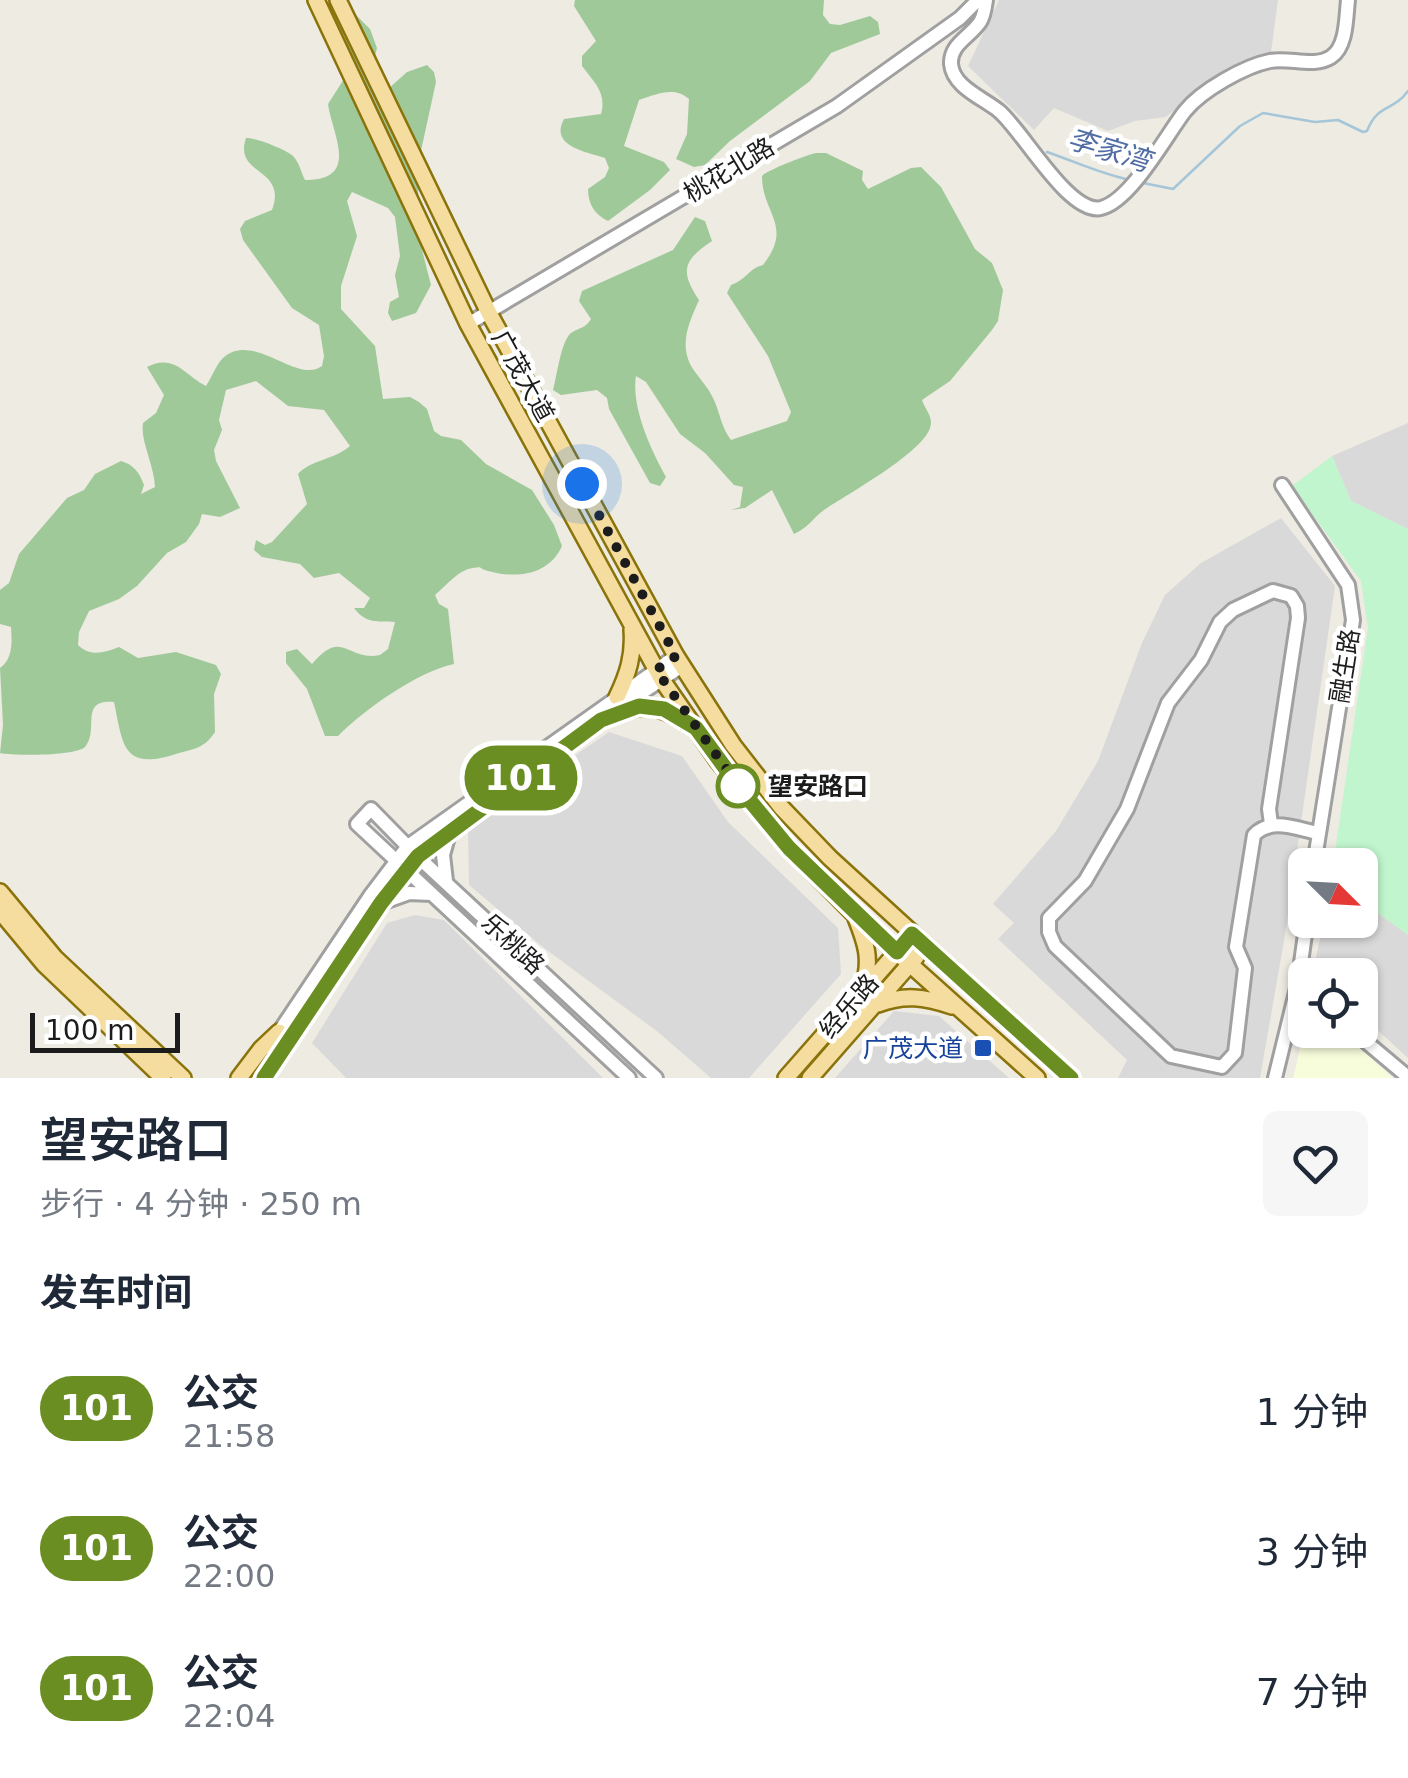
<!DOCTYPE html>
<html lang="zh">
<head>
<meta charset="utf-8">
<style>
	body { margin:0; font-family:"DejaVu Sans","Noto Sans SC",sans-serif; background:#f6f6f7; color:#1f2937; height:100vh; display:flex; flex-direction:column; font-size:38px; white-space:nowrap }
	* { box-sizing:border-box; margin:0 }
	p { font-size:32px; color:#747a83 }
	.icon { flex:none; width:55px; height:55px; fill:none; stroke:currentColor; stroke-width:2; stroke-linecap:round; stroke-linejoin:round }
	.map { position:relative; height:1078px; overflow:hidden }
	.side { display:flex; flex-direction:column; background:#fff; flex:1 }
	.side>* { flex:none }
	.badge { padding:0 20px; border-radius:32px; font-size:35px; line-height:65px }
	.needle { width:65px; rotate:114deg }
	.buttons { position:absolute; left:1288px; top:848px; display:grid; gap:20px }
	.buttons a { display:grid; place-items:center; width:90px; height:90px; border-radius:15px; background:#fff; box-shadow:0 2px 8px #0004; font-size:50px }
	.scale { position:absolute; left:30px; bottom:25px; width:150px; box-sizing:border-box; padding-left:10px; border:5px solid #1c1c1c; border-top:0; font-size:28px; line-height:35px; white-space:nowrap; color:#1c1c1c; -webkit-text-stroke:8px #fff; paint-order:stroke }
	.you { position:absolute; width:50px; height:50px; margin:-25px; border:8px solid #fff; border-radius:50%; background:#1a73e8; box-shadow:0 0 0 15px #1a73e833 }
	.map>.badge { position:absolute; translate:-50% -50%; box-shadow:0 0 0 5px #fff }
	h2 { padding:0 40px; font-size:38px; line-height:90px }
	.round { display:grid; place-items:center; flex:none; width:105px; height:105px; border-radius:15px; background:#f6f6f7 }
	.headline { display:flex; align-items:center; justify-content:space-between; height:170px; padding:0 40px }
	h1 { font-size:48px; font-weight:600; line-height:75px }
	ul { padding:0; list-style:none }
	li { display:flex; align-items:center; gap:30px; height:140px; padding:0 40px }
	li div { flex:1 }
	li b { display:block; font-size:38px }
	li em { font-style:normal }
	li .badge { min-width:110px; font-weight:700; text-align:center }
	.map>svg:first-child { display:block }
	.residential { fill:#dad9d9 }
	.education { fill:#f7fcdb }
	.forest { fill:#a0c99a }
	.park { fill:#c1f5cd }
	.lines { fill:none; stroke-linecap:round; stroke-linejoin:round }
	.stream { stroke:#a5c5d8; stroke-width:2.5 }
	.minor-casing { stroke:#a0a0a0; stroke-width:18 }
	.major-casing { stroke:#8a730a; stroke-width:20 }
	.minor { stroke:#fff; stroke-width:12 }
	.major { stroke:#f5dd9f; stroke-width:15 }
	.line-casing { stroke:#fff; stroke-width:22 }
	.line { stroke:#6b8e23; stroke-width:15 }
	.walk { stroke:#1c1c1c; stroke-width:10; stroke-dasharray:0 18 }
	.stop-dot { fill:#fff; stroke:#6b8e23; stroke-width:5 }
	.transit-dot { fill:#1a4fb4; stroke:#fff; stroke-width:4 }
	.labels { text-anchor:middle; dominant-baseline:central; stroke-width:9; stroke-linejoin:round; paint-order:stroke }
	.street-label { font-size:25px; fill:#1c1c1c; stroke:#fff }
	.stop-label { font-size:25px; font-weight:bold; fill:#1c1c1c; stroke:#fff; text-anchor:start }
	.transit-label { font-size:25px; fill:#164399; stroke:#fff; text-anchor:end }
	.water-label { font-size:28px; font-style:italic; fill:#506da4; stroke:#fff }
</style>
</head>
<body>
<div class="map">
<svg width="1408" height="1078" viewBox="0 0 1408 1078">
	<rect width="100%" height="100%" fill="#edebe2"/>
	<!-- residential -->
	<path class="residential" d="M999,0H1278L1271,52L1217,76L1166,117L1135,121L1108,131L1054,108L1034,130L968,66Z
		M1408,423V529L1351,501L1332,456Z
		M1281,518L1335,586L1284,941L1260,1078H1118L1127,1060L998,939L1014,923L993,904L1056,831L1098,761L1142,643L1165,595L1201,563Z
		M609,732L682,756L728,822L838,928L841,974L749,1078H711L658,1032L544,948L469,885L468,829Z
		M1360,900L1408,935V1058L1360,1014V975H1318L1313,971L1324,920H1360Z
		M415,915L444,920L603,1078H346L312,1043L387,923Z
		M894,1011L939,1016L1009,1078H835Z"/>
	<!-- education -->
	<path class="education" d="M1305,1029L1340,1030L1393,1078H1293Z"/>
	<!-- forest -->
	<path class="forest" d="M575,0H824L823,15L830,24L840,25L870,16L878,22L880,34L831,53L810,81L730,141L705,165L694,167L676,159L687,134L689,99C674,86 657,94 639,100L624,146L664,162L670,170L650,190L608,221C595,215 588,204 588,189L605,177L609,168L605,158C586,152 549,146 564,119L601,114C607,93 594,82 582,66V56L596,41L574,6Z
		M337,9L356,15L370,29L377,48L374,60L387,90L407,72L427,65L434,72L436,82L417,169L421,246L431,285L416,313L392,321L388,313L390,302L399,297L395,275L400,256L395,217L388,208L352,192L347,201L357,236L341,286V309L375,346L383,399L410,397L419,402L427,409L434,431L441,436L461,440L486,464L532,490L554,525L562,546C549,575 517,579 488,571C477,568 484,566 473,568C458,570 446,586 435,595L439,604L448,609L454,664C417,672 365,709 338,736H325L307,689L286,663V652L297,649L312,664C343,627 347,662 380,655L388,649L395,622C377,621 366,624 354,608H364L370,598L339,573L314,578L300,564L262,557L254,550L256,540L265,545L272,542L307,504L298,474C312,459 334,460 350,446L324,410L288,406L256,381L226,390L219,420L222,430L214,450L216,461L240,508L220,517L202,514L199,524L186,542L167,553L137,586L119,599L89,611L79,632L78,645C90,657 104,653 119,647L138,658L176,652L216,665L221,674L214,694L215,732C204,749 193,749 176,754C123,771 123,746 114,702C78,699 100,730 85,747C76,756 14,756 0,753L3,725L0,668C13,659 12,642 11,627L0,624V590L9,583L19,554L67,498L84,490L95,474L121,461C134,465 139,472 144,485L141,494L155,487C154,464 140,441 143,423L156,413L164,395L147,367C175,353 185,376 206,386C212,377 216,365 223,358C253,330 297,385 322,366L324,356L319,325L292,308L243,240L240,229L245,221L272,210C288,167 233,176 246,138C255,137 287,150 293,156C299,162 301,172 305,180C361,180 332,134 328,104L344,79L330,16Z
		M816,153H826L863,171L862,180L868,189L911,168L921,167L941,187L975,249L992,263L1003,290L998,321L992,330L950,381L922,400C925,410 934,417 930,428C922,453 848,494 824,510C813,518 808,528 794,534L772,490L745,508L731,510L740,507L743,487L734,485L705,453L680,434L646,382L636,376C631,407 651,450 666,477L660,486L650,483L609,409L607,398L597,390L561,395L553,390C557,376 561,341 571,333C580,327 585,329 591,319L579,301L582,291L673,250L695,217L705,221L712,241C684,260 679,270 699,300C689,323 678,345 693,369C699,378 707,386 712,396C720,411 720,425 731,440L787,421L791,412L768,356L727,293L731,285C745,281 749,268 763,265C794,225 762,214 762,176C767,170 807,155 816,153Z"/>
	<!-- park -->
	<path class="park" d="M1332,456L1351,501L1408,529V935L1360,900V865H1333L1368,628L1361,581L1292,486Z"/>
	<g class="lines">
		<!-- stream -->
		<path class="stream" d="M1047,152C1076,162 1101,174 1130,180
			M1143,183L1173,189L1240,126L1263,113L1315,122L1338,120L1363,132L1367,131C1378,103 1393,112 1408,91"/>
		<!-- minor casing -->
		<g class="minor-casing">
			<path id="minor" d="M986,0C985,7 984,16 980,22C970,37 950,44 951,64C953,87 983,98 999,111C1023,131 1069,215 1101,208C1131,201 1167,134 1185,111C1202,90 1245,66 1270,61C1289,57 1314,68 1331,57C1347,47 1346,17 1348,0
				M468,324L837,106L960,18L978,0
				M1282,485L1348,585L1353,620L1314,865
				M1271,824L1269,809L1298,618L1297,606L1291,596L1273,591L1233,610L1220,622L1201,660L1168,703L1127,809L1085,881L1049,918V932L1055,946L1171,1056L1222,1067L1235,1053L1245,968L1236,947L1254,835C1271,817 1297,829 1318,833
				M446,881L443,855L450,830
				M384,902L409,893L432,894
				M1352,1030L1408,1077
				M275,1038L370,896L408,846L676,656
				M264,1078L381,903L417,856L601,720L682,666
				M629,1078L357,824L371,809L417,856L656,1078
				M1275,1078L1298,984L1307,920"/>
		</g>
		<!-- major casing -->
		<g class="major-casing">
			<path id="major" d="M316,0L468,324L662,680L718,761L789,848L854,914L1037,1078
				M338,0L489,313L676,656L733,745L781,807L830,858L1071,1078
				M617,697C628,674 634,655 632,630
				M601,720C640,705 651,700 688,724
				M0,892L55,958L183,1078
				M0,911L44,964L163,1078
				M856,918C866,943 872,960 863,986
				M878,1004C905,994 924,997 952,1006
				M239,1078L261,1049L279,1032
				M786,1078L903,945
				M810,1078L916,957"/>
		</g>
		<!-- minor -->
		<use href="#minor" class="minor"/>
		<!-- major -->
		<use href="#major" class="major"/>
	</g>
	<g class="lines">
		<!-- line casing -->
		<g class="line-casing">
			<path id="line" d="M264,1078L381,903L418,856L601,720L639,706L664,709L696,728L742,791L789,848L897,952L912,934L1071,1078"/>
		</g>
		<!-- line -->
		<use href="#line" class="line"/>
		<!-- walk -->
		<path class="walk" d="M582,484L676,656L656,670L742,791L738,786"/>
	</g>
	<!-- markers -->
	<circle class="stop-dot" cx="738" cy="786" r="20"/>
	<rect class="transit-dot" x="973" y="1038" width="20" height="20" rx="5"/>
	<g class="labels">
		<!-- street labels -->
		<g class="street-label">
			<text transform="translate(729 170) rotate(-31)">桃花北路</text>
			<text transform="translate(523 376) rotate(61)">广茂大道</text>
			<text transform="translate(1345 666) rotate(-81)">融生路</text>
			<text transform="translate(513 944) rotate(43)">乐桃路</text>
			<text transform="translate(849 1006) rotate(-49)">经乐路</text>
		</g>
		<!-- stop labels -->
		<g class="stop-label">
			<text x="768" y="786">望安路口</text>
		</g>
		<!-- transit labels -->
		<g class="transit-label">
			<text x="963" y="1048">广茂大道</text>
		</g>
		<!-- water labels -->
		<g class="water-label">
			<text transform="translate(1109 150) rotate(17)">李家湾</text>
		</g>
	</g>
</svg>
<div class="buttons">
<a><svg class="needle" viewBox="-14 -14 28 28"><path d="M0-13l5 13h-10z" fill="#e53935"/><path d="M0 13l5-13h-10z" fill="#747a83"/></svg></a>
<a><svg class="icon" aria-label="locate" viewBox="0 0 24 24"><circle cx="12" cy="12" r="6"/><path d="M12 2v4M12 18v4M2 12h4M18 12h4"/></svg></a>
</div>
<div class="scale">100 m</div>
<div class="you" style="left:582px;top:484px"></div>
<b class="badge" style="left:521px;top:778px;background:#6b8e23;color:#fff">101</b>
</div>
<section class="side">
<div class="headline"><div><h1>望安路口</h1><p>步行 · 4 分钟 · 250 m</p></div><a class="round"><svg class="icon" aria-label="heart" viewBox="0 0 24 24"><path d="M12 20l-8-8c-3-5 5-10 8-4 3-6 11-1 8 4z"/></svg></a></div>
<h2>发车时间</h2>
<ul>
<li><span class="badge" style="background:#6b8e23;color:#fff">101</span><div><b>公交</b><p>21:58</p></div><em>1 分钟</em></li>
<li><span class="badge" style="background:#6b8e23;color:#fff">101</span><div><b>公交</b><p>22:00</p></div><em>3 分钟</em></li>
<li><span class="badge" style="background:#6b8e23;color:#fff">101</span><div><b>公交</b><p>22:04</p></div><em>7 分钟</em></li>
</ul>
</section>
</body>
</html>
